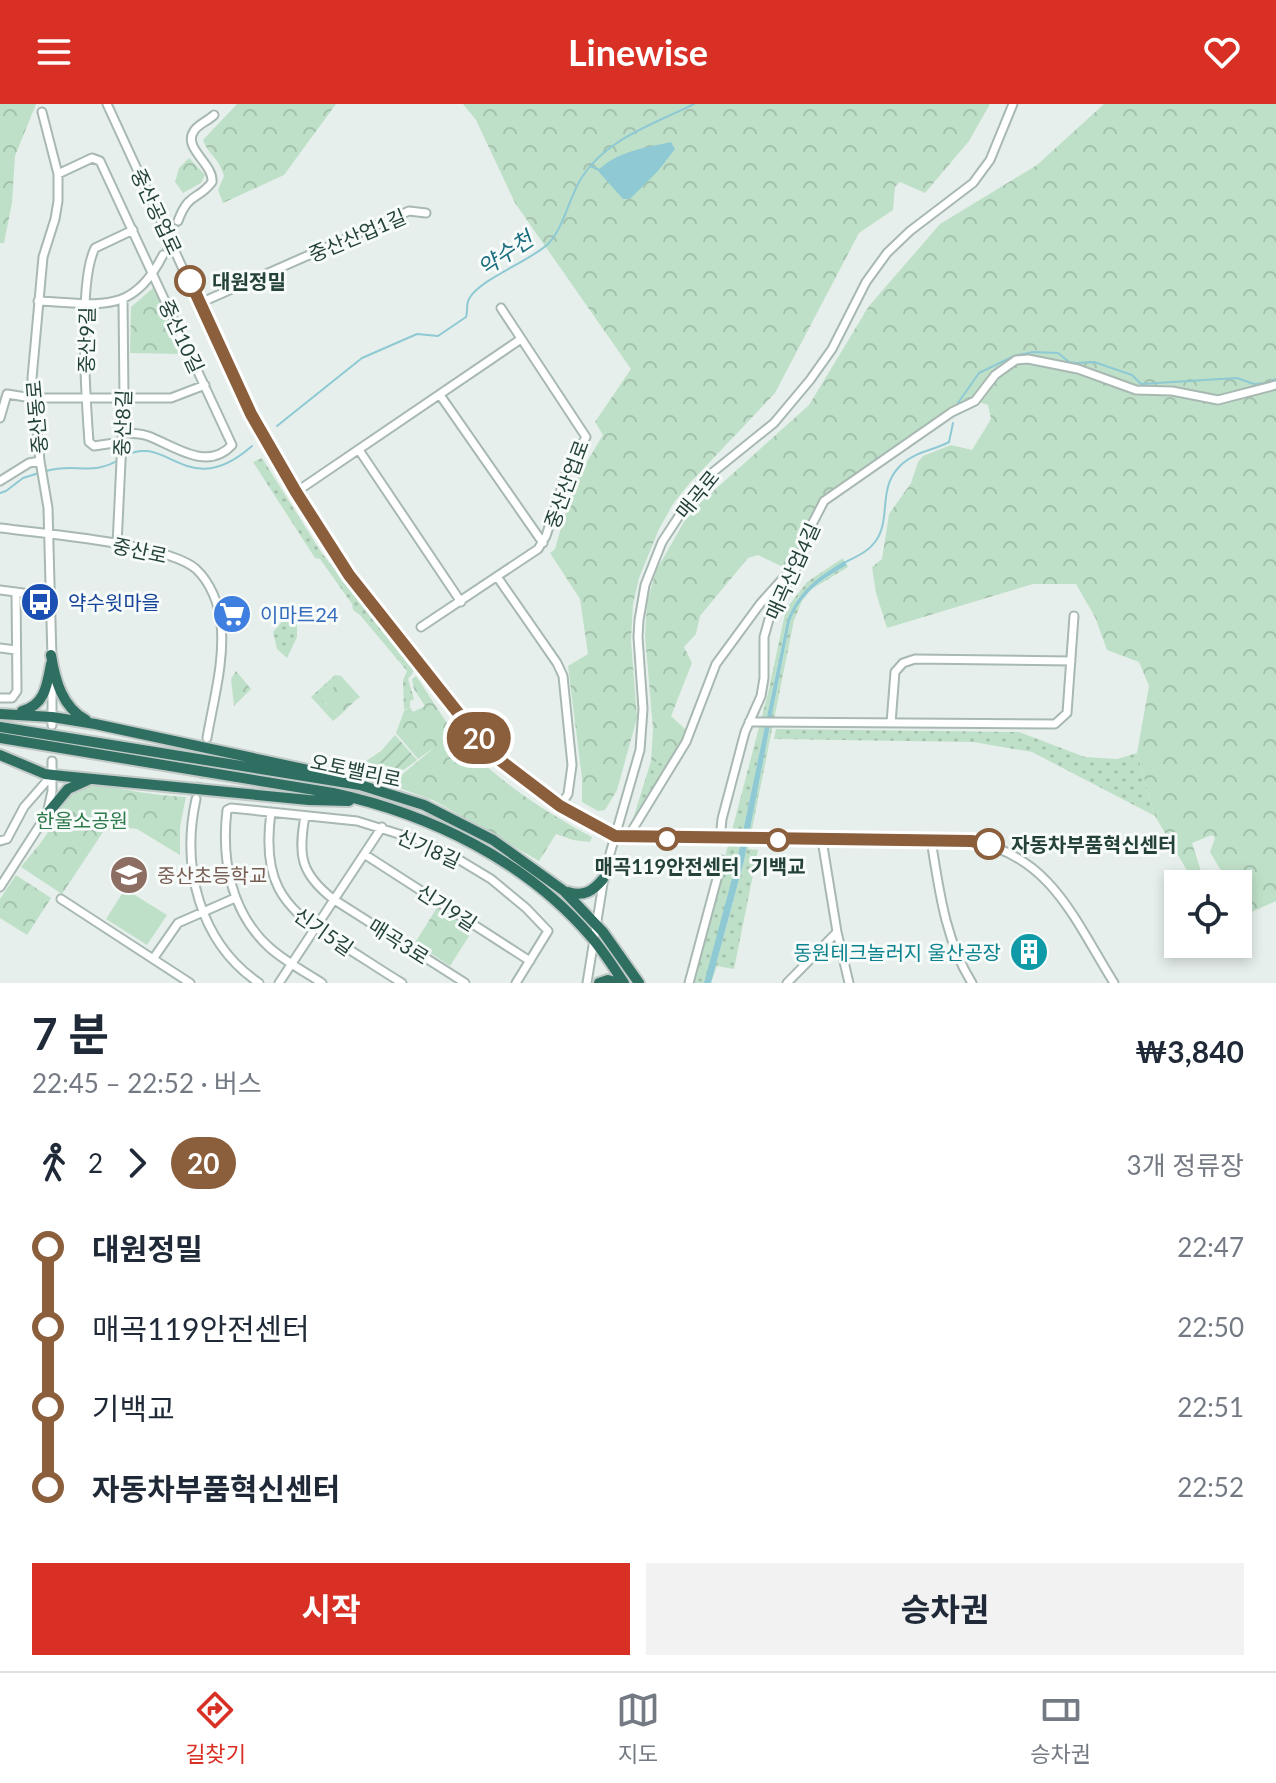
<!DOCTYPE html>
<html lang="ko">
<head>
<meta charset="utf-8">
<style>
	body { margin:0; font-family:Lato,"Noto Sans KR",sans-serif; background:#f2f2f3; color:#1f2937; height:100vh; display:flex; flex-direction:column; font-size:30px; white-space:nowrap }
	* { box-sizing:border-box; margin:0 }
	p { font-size:26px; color:#747a83 }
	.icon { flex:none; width:44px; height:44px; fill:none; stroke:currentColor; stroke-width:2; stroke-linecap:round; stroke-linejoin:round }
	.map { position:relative; height:879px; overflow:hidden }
	.sheet { display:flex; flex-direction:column; background:#fff; flex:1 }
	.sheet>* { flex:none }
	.badge { padding:0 16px; border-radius:26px; font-size:28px; line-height:52px }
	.tools { position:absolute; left:1164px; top:766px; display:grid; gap:16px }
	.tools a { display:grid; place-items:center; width:88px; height:88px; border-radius:0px; background:#fff; box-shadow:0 4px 12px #0003; font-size:40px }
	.map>.badge { position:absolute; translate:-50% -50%; box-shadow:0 0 0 4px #fff }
	.legs { display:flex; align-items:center; gap:12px; height:88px; padding:0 32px; font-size:26px }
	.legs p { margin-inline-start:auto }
	.head { display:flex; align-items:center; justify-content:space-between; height:136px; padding:0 32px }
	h1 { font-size:44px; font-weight:700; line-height:60px }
	.cta { display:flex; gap:16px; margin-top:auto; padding:16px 32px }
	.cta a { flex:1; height:92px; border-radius:0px; background:#d93025; color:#fff; font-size:32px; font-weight:700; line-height:92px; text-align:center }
	.cta a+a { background:#f2f2f3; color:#1f2937 }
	ul { padding:0 32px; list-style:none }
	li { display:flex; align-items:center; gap:28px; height:80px; font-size:30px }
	li i { display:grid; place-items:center; width:12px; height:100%; margin:0 10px; background:currentColor }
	li i::after { content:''; width:20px; height:20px; margin:-10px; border:6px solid; border-radius:50%; background:#fff }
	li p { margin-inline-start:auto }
	li:first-child i { background:linear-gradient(#0000 50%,currentColor 0) }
	li:last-child i { background:linear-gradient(currentColor 50%,#0000 0) }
	header { display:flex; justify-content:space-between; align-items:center; height:104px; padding:0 32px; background:#d93025; color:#fff; font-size:36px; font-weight:700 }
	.tab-bar { display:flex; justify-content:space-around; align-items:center; height:112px; border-top:2px solid #e0e1e3; background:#fff; font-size:22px; color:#747a83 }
	.tab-bar a { display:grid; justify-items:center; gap:4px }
	.tab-bar .selected { color:#d93025 }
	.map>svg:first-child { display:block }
	.grass { fill:url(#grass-dots) }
	.forest { fill:url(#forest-crowns) }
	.garden { fill:url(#garden-furrows) }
	.pitch { fill:#bfe0c8 }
	.water { fill:#8ec9d4 }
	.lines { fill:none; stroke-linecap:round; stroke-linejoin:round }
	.stream { stroke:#8ec9d4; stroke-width:2 }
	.minor-tunnel { stroke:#bfccc8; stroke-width:7; stroke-dasharray:7 3.5; stroke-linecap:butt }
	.minor-casing { stroke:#a8b8b2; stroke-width:11 }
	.highway-casing { stroke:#c2cac8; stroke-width:14 }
	.minor { stroke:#fff; stroke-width:7 }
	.highway { stroke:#2f6f62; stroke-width:10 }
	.line-1-casing { stroke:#fff; stroke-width:18 }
	.line-1 { stroke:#8b5e3c; stroke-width:12 }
	.stop-1-dot { fill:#fff; stroke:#8b5e3c; stroke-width:4 }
	.labels { text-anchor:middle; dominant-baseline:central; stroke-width:6; stroke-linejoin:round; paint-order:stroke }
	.street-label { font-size:20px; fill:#24423a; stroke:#f7fbf9 }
	.stop-label { font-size:20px; font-weight:bold; fill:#24423a; stroke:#f7fbf9; text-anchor:start }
	.transit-label { font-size:20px; fill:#164399; stroke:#f7fbf9; text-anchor:start }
	.shop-label { font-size:20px; fill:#366cbe; stroke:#f7fbf9; text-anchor:start }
	.park-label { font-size:20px; fill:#2d7a4b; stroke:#f7fbf9 }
	.education-label { font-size:20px; fill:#785e54; stroke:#f7fbf9; text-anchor:start }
	.culture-label { font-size:20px; fill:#0d838f; stroke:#f7fbf9; text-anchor:end }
	.water-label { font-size:22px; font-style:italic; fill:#1c6f80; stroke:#f7fbf9 }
</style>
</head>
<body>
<header><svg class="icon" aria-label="menu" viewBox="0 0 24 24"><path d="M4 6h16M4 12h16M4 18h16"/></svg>Linewise<svg class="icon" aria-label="heart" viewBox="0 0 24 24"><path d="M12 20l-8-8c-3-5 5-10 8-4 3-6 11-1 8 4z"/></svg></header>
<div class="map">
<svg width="1276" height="879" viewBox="0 0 1276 879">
	<defs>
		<pattern id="grass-dots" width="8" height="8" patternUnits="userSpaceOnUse" patternTransform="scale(2)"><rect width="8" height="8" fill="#bfe0c8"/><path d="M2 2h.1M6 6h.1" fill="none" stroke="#a4c1ad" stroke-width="1.8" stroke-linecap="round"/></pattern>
		<pattern id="forest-crowns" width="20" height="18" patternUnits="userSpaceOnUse" patternTransform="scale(2)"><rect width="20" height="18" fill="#bfe0c8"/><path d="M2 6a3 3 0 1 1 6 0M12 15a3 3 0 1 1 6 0" fill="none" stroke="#a4c1ad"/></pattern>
		<pattern id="garden-furrows" width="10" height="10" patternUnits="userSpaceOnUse" patternTransform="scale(2)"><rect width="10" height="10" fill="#bfe0c8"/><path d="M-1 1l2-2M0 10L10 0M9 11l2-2" fill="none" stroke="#a4c1ad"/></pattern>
	</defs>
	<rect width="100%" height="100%" fill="#e6efeb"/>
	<!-- grass -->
	<path class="grass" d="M262,354L321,448L414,567L408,575L414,595L410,597V603L404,606L403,576L407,567L360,511L353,506L352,500L320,455L315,454L253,358Z
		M843,454L844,457C818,473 798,487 787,517L737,756L705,879H692L696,874L698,856L768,589L786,505L807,478Z
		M847,461L848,463L812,485L802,497L794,516L748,745L758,746L734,865L717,862L711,879L744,757L790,517C801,489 822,476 847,461Z
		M297,512V533L287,554L277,545L273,528L286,513Z
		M335,571L341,572L360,593L357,595L340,578L322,595L338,613L333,617L311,593Z
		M776,625L1019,628L1085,653L1117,655L1137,649L1155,712L1032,648L973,638L774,635Z
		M651,657L672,661L634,719L633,715Z"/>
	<!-- forest -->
	<path class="forest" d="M0,0H36L15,52L12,99L4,139H0Z
		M237,0H336L284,71L223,99L218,86L224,72C218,52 209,52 203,36Z
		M463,0H990L969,37L925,89L900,78L895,83L893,106L859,129L775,289L688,381L673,400L659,425L639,474L633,500L631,536L637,614L617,686L605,706L598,707L582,698V674L568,562L588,550L580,495L550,449L555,445L574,379L603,331L595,318L631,265L515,99L476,16Z
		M1104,0H1276V797L1247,810L1238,795V780H1229L1210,748L1215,734L1212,731L1192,739L1205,780H1195L1155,712L1137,649L1149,582L1139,558L1107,546L1095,513L1076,480H1033L887,524L876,489L872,463L882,455L889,410L911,379L918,358L923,352L951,341L972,346L991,315L988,301L970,295L895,343L873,362L820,397L794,458L783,463L758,451L748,454L700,512L696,530L684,543L692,559L671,612L687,627L672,661L651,657L653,625L645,532L647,498L656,467L689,409L809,301L869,202L940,120L1037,61Z
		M189,54L205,71L201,79L183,89L175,78L179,64Z
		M153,184L156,186L183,250L130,249L131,203Z
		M236,567L251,585L234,602L231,575Z
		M416,572C431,594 445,618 462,638C498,678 546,708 592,733L590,738L573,736L556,730L539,757L435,697L369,673H399L435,643L418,655L396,629L404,607L410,603L413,608L425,602L414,585L412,575Z
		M340,577L357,595L338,613L322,595Z
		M94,681C125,685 155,692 186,693L180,723V751L137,725L117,722L103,728L62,790L21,763C30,751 41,740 48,728C62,704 65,688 94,681Z
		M16,771L51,794L27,831L0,814V795Z
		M438,802L474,824L450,862L415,839Z"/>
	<!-- garden -->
	<path class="garden" d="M395,631L417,656C396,673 384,677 358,666L357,663L381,647Z"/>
	<!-- pitch -->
	<path class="pitch" d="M125,785L167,811L147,841L106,815Z"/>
	<!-- water -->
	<path class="water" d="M671,38L675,45L658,67L630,95H623L598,67C614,48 648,43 671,38Z
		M844,457L847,461C822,475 801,489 790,517L744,757L711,879H704L737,756L787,517C798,487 818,473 844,457Z"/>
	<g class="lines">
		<!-- stream -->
		<path class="stream" d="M590,62L600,66
			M958,299L979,269L1014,252L1033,248L1058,249L1069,258L1076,259L1094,258L1132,271L1141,280L1237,274L1254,280L1267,279L1276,275
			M277,322L362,254L417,230L438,232L466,213C468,207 466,200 469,195C479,175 533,156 549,139C565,121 569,93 582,73C606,35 656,19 694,0
			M125,352C168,328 187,399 252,342
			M46,367C76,358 92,373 120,355
			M0,389L6,387L23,374L39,369
			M844,459C855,453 868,448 875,438C892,416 877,386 899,363C913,348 932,347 949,338L953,319"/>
		<!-- minor-tunnel -->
		<path class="minor-tunnel" d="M163,151L178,117
			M52,621V657
			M196,695L202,666"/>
		<!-- minor casing -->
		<g class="minor-casing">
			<path id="minor" d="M107,0L236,280L296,388L349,471L395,531L484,639L515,670L560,702L615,732L971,737C1051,751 1075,817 1114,879
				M42,8L58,70V97L55,115L43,153L32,274L40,357L48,404L52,555
				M58,70L92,54L100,57L232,341C207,368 175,342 148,332C139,329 131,329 122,329
				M178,117C189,87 198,97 212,78C214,60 182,44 194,27C198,20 208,17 214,11
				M38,197C98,199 132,213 163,151
				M200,199L409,107L426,109
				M440,291L543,439
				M0,314L7,290L32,294H171L205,281
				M121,338L94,342L89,338C86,297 78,177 95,144L133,126
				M359,346L461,498
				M0,377L29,359L40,357
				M296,388L521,235
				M0,424C41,429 168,440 196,465C210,478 219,500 221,519C225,557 213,598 207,634
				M117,441L124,294L123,197
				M498,474L557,559L563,572L572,661L568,690L560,702
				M0,486L38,491
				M421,523L538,445L546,432L567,367L586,333L501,204
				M0,544L16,546
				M52,571V621
				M0,594H12L17,587L16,488
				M749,618L1055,620L1067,609L1074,512
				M891,619L895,568L903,559L915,555L1071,557
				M196,695C181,763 199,838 259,879
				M271,708C262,774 279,802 334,836C357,850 379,865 402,879
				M305,712C298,751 300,769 333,795L465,879
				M628,733L686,638L716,560L760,500L795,461
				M720,735L722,715L745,628L761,592L764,574V533L773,501L791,474L800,457L806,432L824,397L952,308L975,297L995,271L1016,256L1028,255L1078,265L1136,286L1172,287L1218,296L1276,281
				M931,736C939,785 945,836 972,879
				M0,737L7,735L24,703L52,671
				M364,750L530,857
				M0,783L47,710L52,687V657
				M61,795L190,879
				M837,828L849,879
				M153,855L178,819L235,794
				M279,879L382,723
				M322,879C305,868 286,858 270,844C231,809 221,756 227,706L231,704L357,717L418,736L448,749L491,775L526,804L548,827L516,879
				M587,879L605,767L640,646L643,605L638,533L639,516L645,481L662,438L702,377L774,319L810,276L832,245L866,178L887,149L910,127L973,79L990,56L1013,0
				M689,879L722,756
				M787,879L837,828L822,736"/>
		</g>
		<!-- highway casing -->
		<g class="highway-casing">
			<path id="highway" d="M51,551C55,576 62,603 86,616
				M22,607C45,601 47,581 51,560
				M0,610L52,613L95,620L336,672
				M0,623L360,681L424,701L493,736L564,787L603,828L639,879
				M0,634L333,689C430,710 527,757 592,834C604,848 614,864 624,879
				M0,651L45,670L62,672L309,696L349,697
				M47,710L68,685L88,676
				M568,788C584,793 593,787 603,775
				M599,879L608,876L619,879"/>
		</g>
		<!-- minor -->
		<use href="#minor" class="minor"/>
		<!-- highway -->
		<use href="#highway" class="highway"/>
	</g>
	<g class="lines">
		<!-- line-1 casing -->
		<g class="line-1-casing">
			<path id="line-1" d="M190,177L251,310L296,388L349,471L459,610L501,657L560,702L615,732L971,737L989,740"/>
		</g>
		<!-- line-1 -->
		<use href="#line-1" class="line-1"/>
	</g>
	<!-- icons -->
	<defs>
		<g id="bus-disc" transform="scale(2)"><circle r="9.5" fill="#1a4fb4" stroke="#f7fbf9"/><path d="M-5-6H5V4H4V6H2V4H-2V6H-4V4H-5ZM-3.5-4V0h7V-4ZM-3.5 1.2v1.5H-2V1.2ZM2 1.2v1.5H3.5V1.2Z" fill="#fff"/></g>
		<g id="supermarket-disc" transform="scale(2)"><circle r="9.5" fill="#3f7fe0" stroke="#f7fbf9"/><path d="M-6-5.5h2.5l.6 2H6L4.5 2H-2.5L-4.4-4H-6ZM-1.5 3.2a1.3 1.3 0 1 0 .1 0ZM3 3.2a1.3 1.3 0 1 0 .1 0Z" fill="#fff"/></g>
		<g id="school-disc" transform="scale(2)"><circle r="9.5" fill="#8d6e63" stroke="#f7fbf9"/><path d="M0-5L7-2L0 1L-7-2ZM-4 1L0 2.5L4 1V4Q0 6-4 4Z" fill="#fff"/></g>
		<g id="building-disc" transform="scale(2)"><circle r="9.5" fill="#0f9aa8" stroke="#f7fbf9"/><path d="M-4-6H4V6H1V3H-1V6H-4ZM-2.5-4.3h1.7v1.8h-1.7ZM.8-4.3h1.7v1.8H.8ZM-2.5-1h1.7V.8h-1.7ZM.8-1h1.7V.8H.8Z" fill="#fff"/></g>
	</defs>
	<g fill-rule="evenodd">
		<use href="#bus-disc" x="40" y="498"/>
		<use href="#supermarket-disc" x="232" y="510"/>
		<use href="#school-disc" x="129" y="771"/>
		<use href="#building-disc" x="1029" y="848"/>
	</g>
	<!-- markers -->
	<g class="stop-1-dot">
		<circle cx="190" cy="177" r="14"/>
		<circle cx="667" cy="735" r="10"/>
		<circle cx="778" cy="736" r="10"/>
		<circle cx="989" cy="740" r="14"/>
	</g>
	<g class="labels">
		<!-- street labels -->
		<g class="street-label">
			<text transform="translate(157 107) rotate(65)">중산공업로</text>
			<text transform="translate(357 131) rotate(-23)">중산산업1길</text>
			<text transform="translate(182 232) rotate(65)">중산10길</text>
			<text transform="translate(86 236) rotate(-89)">중산9길</text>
			<text transform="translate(36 313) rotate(-95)">중산동로</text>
			<text transform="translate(122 319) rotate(-88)">중산8길</text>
			<text transform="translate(566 380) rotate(-70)">중산산업로</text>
			<text transform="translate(697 390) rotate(-51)">매곡로</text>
			<text transform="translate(140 446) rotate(12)">중산로</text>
			<text transform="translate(792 467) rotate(-66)">매곡산업4길</text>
			<text transform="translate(356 666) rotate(12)">오토밸리로</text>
			<text transform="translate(429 744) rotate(24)">신기8길</text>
			<text transform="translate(447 803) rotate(33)">신기9길</text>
			<text transform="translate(324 827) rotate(35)">신기5길</text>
			<text transform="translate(399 837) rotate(32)">매곡3로</text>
		</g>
		<!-- stop labels -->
		<g class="stop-label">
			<text x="212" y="177">대원정밀</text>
			<text x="1011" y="740">자동차부품혁신센터</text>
			<text x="667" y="762" text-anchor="middle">매곡119안전센터</text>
			<text x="778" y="762" text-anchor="middle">기백교</text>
		</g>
		<!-- transit labels -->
		<g class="transit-label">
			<text x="68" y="498">약수윗마을</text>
		</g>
		<!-- shop labels -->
		<g class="shop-label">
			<text x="260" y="510">이마트24</text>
		</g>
		<!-- park labels -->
		<g class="park-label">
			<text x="82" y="716">한울소공원</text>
		</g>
		<!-- education labels -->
		<g class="education-label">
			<text x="157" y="771">중산초등학교</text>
		</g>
		<!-- culture labels -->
		<g class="culture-label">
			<text x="1001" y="848">동원테크놀러지 울산공장</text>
		</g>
		<!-- water labels -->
		<g class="water-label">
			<text transform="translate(505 149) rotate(-34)">약수천</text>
		</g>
	</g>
</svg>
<div class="tools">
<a><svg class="icon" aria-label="locate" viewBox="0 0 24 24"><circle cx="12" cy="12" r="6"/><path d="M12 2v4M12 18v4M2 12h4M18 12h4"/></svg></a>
</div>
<b class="badge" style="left:479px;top:634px;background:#8b5e3c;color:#fff">20</b>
</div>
<section class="sheet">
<div class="head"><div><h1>7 분</h1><p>22:45 – 22:52 · 버스</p></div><b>₩3,840</b></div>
<div class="legs"><svg class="icon" aria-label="walk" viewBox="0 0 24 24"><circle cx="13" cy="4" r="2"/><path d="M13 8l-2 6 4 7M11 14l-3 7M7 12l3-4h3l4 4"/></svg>2<svg class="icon" aria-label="forward" viewBox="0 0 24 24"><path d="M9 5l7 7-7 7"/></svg><b class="badge" style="background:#8b5e3c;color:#fff">20</b><p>3개 정류장</p></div>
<ul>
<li><i style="color:#8b5e3c"></i><b>대원정밀</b><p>22:47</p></li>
<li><i style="color:#8b5e3c"></i><span>매곡119안전센터</span><p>22:50</p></li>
<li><i style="color:#8b5e3c"></i><span>기백교</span><p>22:51</p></li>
<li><i style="color:#8b5e3c"></i><b>자동차부품혁신센터</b><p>22:52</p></li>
</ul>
<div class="cta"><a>시작</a><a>승차권</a></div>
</section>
<nav class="tab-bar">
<a class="selected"><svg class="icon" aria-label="directions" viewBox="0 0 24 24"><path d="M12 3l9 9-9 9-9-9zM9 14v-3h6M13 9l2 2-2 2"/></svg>길찾기</a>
<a><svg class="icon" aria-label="map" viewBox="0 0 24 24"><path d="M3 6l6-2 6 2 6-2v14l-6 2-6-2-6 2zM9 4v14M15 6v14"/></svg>지도</a>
<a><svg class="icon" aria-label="tickets" viewBox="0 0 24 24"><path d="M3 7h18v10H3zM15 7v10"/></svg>승차권</a>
</nav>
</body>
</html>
